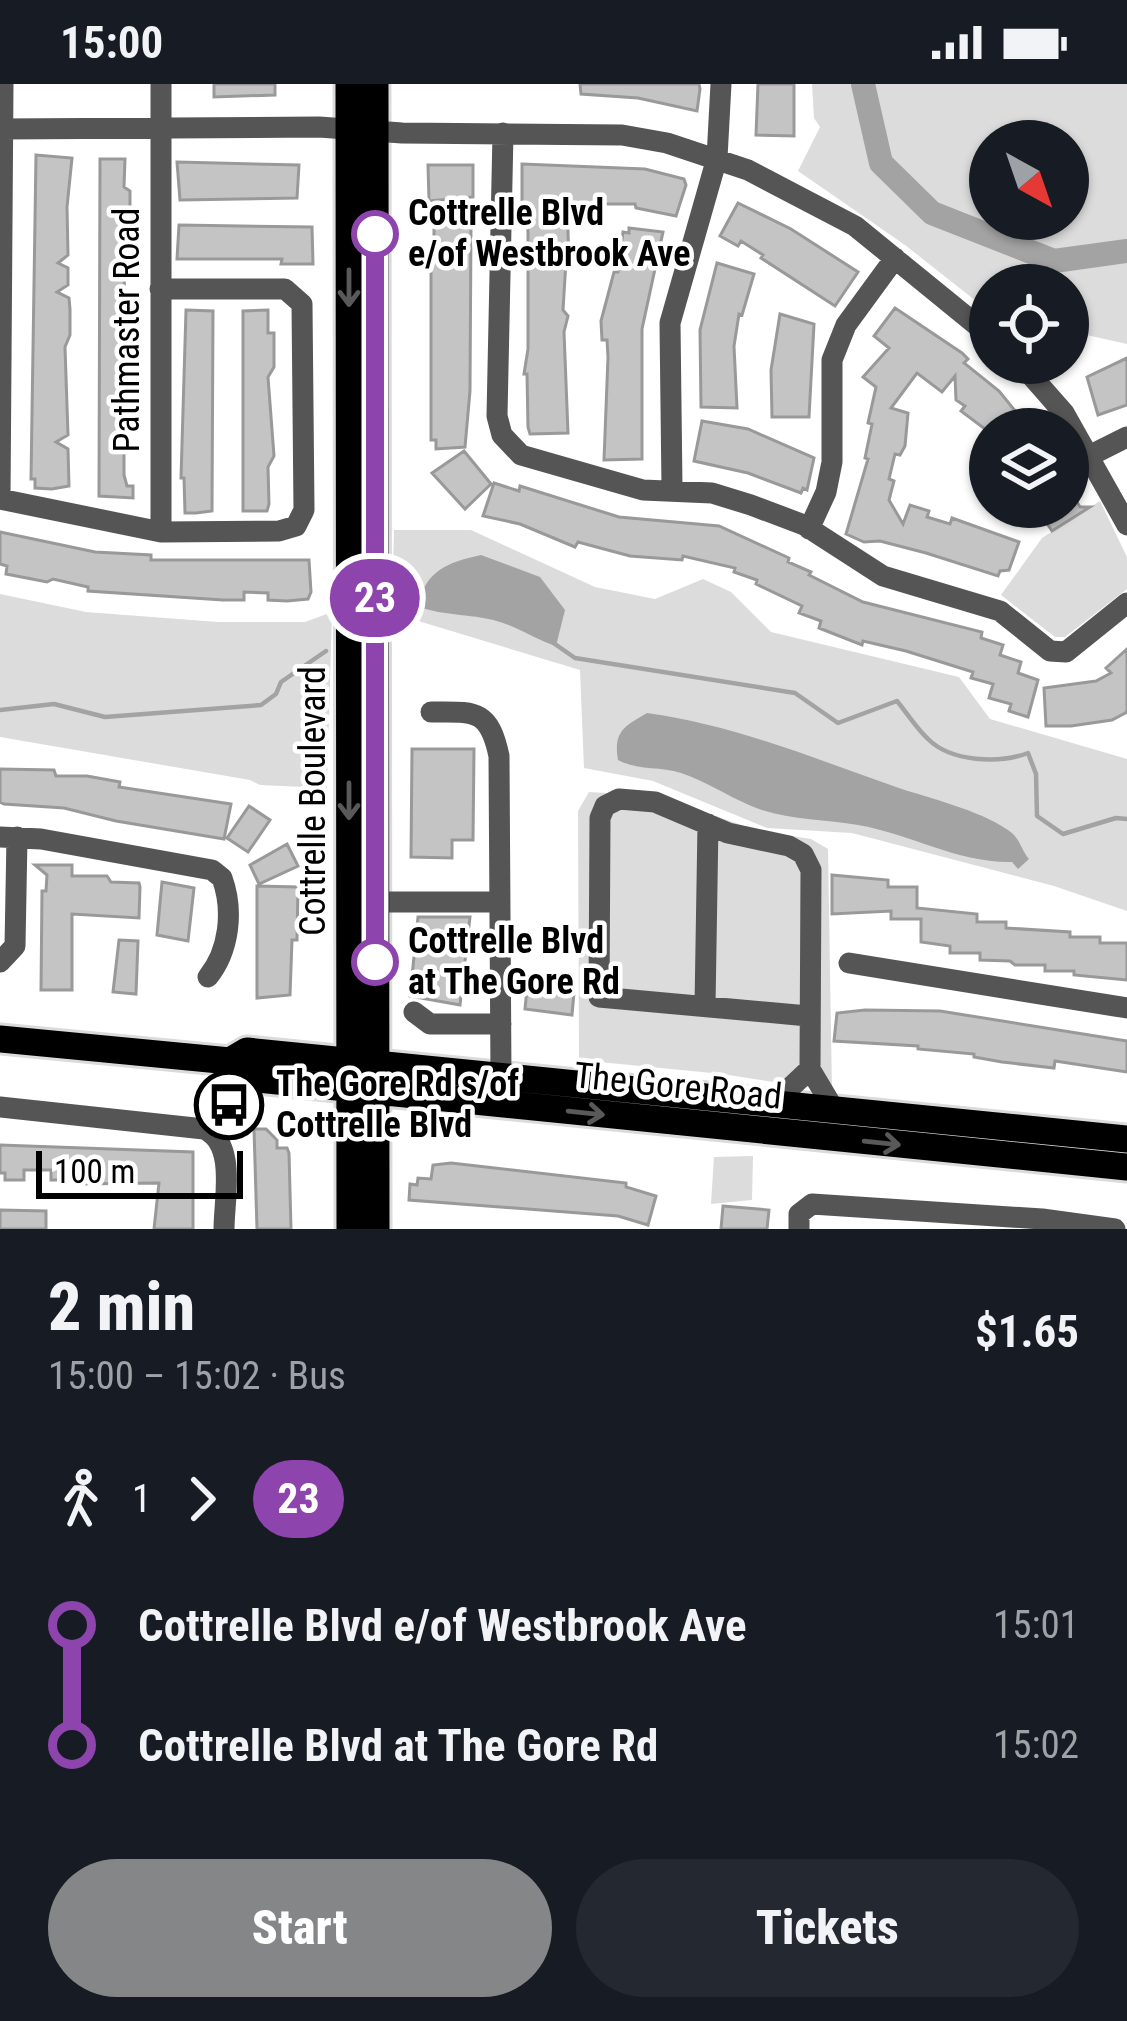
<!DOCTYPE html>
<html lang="en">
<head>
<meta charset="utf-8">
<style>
	body { margin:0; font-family:"Roboto Condensed",sans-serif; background:#242831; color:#f1f3f6; height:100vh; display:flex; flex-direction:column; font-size:45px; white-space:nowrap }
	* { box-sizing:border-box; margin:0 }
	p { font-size:39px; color:#9ea1a6 }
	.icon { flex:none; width:66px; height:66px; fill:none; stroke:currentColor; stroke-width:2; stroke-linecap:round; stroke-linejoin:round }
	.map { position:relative; height:1145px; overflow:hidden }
	.side { display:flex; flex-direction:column; background:#171b24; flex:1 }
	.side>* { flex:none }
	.badge { padding:0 24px; border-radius:39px; font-size:42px; line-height:78px }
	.needle { width:78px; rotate:140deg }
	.tools { position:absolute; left:969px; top:36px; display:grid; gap:24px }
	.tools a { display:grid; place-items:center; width:120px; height:120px; border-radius:50%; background:#171b24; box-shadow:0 3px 9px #0004; font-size:60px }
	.scale { position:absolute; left:36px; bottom:30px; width:207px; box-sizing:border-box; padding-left:12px; border:6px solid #000; border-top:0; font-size:33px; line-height:42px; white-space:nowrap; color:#000; -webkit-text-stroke:9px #fff; paint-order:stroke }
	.map>.badge { position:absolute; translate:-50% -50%; box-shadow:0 0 0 6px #fff }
	.legs { display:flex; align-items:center; gap:18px; height:132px; padding:0 48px; font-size:39px }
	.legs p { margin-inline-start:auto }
	.overview { display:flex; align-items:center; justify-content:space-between; height:204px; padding:0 48px }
	h1 { font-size:66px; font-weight:800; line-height:90px }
	.button { display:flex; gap:24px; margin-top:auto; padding:24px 48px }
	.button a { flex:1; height:138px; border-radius:72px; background:#858687; color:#fff; font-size:48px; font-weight:800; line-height:138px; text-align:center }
	.button a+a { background:#242831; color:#f1f3f6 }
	ul { padding:0 48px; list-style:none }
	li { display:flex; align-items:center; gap:42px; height:120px; font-size:45px }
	li i { display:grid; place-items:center; width:18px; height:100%; margin:0 15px; background:currentColor }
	li i::after { content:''; width:30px; height:30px; margin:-15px; border:9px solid; border-radius:50%; background:#171b24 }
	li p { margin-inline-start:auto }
	li:first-child i { background:linear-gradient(#0000 50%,currentColor 0) }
	li:last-child i { background:linear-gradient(currentColor 50%,#0000 0) }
	.status { display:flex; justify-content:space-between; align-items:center; height:84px; padding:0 60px; background:#171b24; direction:ltr }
	.status svg { height:33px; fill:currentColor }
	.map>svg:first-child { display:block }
	.green { fill:#dcdcdc; fill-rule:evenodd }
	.water { fill:#a3a3a3 }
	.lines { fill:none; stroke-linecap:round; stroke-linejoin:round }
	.stream { stroke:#a3a3a3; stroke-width:4.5 }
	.river { stroke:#a3a3a3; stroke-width:24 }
	.building { fill:#c4c4c4; stroke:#999; stroke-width:3 }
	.major-casing { stroke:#dbdbdb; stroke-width:33 }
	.minor { stroke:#555; stroke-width:21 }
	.major { stroke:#000; stroke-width:27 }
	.oneway { stroke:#595959 }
	.line-1-casing { stroke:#fff; stroke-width:27 }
	.line-1 { stroke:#8e44ad; stroke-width:18 }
	.stop-1-dot { fill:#fff; stroke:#8e44ad; stroke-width:6 }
	.labels { text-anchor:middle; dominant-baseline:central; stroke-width:9; stroke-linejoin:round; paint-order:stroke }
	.stop-label { font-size:36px; font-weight:bold; fill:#000; stroke:#fff; text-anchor:start }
	.street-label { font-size:36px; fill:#000; stroke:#fff }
	.poi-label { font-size:36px; font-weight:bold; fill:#000; stroke:#fff; text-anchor:start }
</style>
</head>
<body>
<div class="status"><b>15:00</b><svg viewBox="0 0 49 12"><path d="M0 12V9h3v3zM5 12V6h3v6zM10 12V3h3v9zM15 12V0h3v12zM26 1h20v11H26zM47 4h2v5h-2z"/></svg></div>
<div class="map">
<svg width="1127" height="1145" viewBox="0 0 1127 1145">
	<rect width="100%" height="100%" fill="#fff"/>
	<!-- green -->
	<path class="green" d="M812,0H1127V260L1073,248L1068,253V201H990V228L905,161L798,87L820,43L814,34ZM990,57H1068V135H990Z
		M1100,417L1127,473V505L1065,553H1055L1001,511L1042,454Z
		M394,446H471L595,503L655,515L703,495L731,508L771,548L959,593L990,635L1127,675V827L1054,802L852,749L767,744L653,697L584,684L580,586L392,529Z
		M0,510L86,528L218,538H305L332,528L327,704L260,701L250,696L0,653Z
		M589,708L660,712L758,747L811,755L828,765L832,1007L722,990L579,976L578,727Z
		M753,1072L752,1116L711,1120L714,1073Z"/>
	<!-- water -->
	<path class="water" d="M481,471L540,493L565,526L556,562C537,556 521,545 503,539C475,529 445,533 417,522C427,486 446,479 481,471Z
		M647,629C734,641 813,674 896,703C931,715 977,725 1008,746C1021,755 1020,764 1029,775L1018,785L1012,778C957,779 911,750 858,741C823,735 782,736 749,721C726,711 705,697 681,689C660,682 638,687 618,676C613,647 625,642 647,629Z"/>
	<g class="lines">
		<!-- stream -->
		<path class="stream" d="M394,532L420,521
			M552,558L575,574L795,609L838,639L897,617C907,629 916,644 928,655C951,678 999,680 1028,669L1036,690L1037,732L1063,750L1116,734L1127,735
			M0,626L54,620L105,633L261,621L276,610L281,598L326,567"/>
		<!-- river -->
		<path class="river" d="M863,0L881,79L932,129L1054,177L1127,167"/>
	</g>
	<!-- building -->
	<path class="building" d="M214,0H275V11L214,13Z
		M580,0H699L700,5L697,27L638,14L581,10Z
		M758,0H794V52L756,51Z
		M36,71L72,74L67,123L68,171L58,179L68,184V201L57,208L69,214L70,225V251L65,263L68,351L56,358L68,365L69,402L52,405L35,404V395H31Z
		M100,75H125L124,103L130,107V139L126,140L124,156L125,280L130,344H124V391L127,402H133V414L99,412Z
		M177,78L299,81L297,114L180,116Z
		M522,80L645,85L684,95L686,101L676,132L636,124L635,120H567L569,177H566L563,226L568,232L564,248L568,349L530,350L528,343L527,290H524L528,265V149L526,121H522Z
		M428,81H473V113L429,117Z
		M738,119L791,145L858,188L835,222L761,174L763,171L741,157L738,162L720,152Z
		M434,140H471L470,307L465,363L436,365V356H431V168H434Z
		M179,141L312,143L313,180H281L282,175H177Z
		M629,144L663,148L642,245V375L604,376L608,273L607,256H602L601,237L614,188H618L623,148L629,149Z
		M717,179L754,190L742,231L739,230L734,262L737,324L701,323L700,246Z
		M895,224L962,269L968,275L964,279L999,307L1030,345H985L961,327L965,322L956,316L955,292L942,308L917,289L891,324L908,329L905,362L900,371L895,370L889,395L894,397L889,416L903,440L910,421L929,427L927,433L950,440L952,434L1019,458L1009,486L1000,487L998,492L926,469L880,457L864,458L846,450L868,375L865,374L872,340L868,339L876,303L863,293L889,264L874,252Z
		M186,226L213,227L212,427L196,429H185L184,394H181Z
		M268,226V249H274V283L268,293L274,372L268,383L269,420L267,427H243V227Z
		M780,230L814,240L809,333H772L771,286Z
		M1127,274V321L1098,331L1087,293Z
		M702,337L748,345L814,374L807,406L803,404L801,409L748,389L694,377Z
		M464,367L491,400L465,425L432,389Z
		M494,399L519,407L520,402L619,433L719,442L789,474L788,478L811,488L809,491L863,518L982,548L981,554L1003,561L1000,571L1021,578L1018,589L1038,596L1028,633L1009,627L1011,620L989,614L993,600L971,594L973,588L906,567L863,557L862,561L819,544L821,537L799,529L802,522L756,500L757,496L734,488L735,484L683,472L682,476L630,472L578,458L575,463L520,440L483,432Z
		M1068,403L1080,423H1090L1052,447L1036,423H1068Z
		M0,448L95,468L151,471V476H309L311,508L308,515L287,517L268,516V509L244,508V516H223L88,507V503L53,495L47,498L6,490L7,482L0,480Z
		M1127,565V628L1112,636L1071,642H1046L1044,604L1096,597L1111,589L1106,584Z
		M412,665H474L473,756H452V774L411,773Z
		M0,685L54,686L56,692H87L120,698L119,703L231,720L224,755L116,737L64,724L4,720L0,718Z
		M249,722L270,736L248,768L227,754Z
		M287,760L298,782L259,800L250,781Z
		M35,781H72V792H107L111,798L139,799L140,803L139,834L72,830V906H41L42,807H46L47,791Z
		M832,791L888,796V803H917V824L977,830V838H1006V844L1070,848V853H1100V859H1127V896L1074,891V887H1045V881H1015L1010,877L980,876V869H950V862L921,858V835H891V827L832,830Z
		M162,798L194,804L188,857L157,851Z
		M257,802L298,803L297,856H292L290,911L257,914Z
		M418,833H470L460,921L410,912Z
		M119,856L138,857L136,910L113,908Z
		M527,904L574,909L572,931L525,925Z
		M865,926L940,927L1127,957V988L1055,977L1054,984L1002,978L974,973V970L918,965V962L834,957L837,929Z
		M254,1045H266L277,1056V1064H287L289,1069L291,1145H257Z
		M0,1061L193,1068V1145H154L159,1099L74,1100V1096H51V1086H24V1096H5V1089H0Z
		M451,1079L626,1099V1103L656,1112L648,1141L618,1132L409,1116L410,1100L417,1101L418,1094L431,1095L433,1081Z
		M723,1122L769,1126L767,1145H721Z
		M0,1126L46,1127V1145H0Z"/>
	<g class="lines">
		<!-- major casing -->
		<g class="major-casing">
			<path id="major" d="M349,0L350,1145
				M375,0L376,1145
				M0,955L230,977L247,967L1127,1055
				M230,977L247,994L1127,1083"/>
		</g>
		<!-- minor -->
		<path class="minor" d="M0,45L319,43L402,49L622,51L667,59L748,86L855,142L990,252
			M503,49L497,332L502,351L521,371L643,406L712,409L751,421L804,441L883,492L1000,527L1050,567L1066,568L1127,519
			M1020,279L1064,329L1127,441
			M1089,372L1127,353
			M672,404L670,239L717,74L721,0
			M0,415L161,448L279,447L296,442L304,426L302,220L285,205H160
			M0,415L3,0
			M809,445L826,408L832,378V276L846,241L895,174
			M161,448V0
			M431,628C474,628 489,624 499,672L501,993
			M0,753L41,755L212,786L222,794C234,827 229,867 208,893
			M375,818H500
			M0,878L15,862L17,753
			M849,879L1127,924
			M705,922L708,740
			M414,928L430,940H501
			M808,932L599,913L600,734L605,722L619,715L655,718L728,749L789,762L803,770L811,786L810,985L835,1027
			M773,1020L810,985
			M0,1023L204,1045C237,1059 224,1115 224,1145
			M799,1145V1130L812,1120L1042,1135L1115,1145"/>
		<!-- major -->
		<use href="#major" class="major"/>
	</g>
	<!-- one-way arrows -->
	<defs><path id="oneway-shaft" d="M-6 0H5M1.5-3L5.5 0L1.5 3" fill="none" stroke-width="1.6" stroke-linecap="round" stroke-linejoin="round" transform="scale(3)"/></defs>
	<g class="oneway">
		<use href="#oneway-shaft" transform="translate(349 204) rotate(90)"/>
		<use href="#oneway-shaft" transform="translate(349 717) rotate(90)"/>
		<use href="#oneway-shaft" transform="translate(586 1029) rotate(6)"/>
		<use href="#oneway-shaft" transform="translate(882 1059) rotate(6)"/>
	</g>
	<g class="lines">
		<!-- line-1 casing -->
		<g class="line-1-casing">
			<path id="line-1" d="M375,878V150"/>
		</g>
		<!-- line-1 -->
		<use href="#line-1" class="line-1"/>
	</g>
	<!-- icons -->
	<defs>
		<g id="bus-ring" transform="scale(3.45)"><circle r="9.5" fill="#fff" stroke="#000" stroke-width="1.5"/><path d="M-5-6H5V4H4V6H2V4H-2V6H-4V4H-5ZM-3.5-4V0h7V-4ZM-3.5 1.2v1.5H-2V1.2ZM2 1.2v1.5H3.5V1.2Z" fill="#000"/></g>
	</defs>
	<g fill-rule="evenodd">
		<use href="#bus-ring" x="229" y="1021"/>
	</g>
	<!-- markers -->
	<g class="stop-1-dot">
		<circle cx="375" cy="150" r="21"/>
		<circle cx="375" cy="878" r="21"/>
	</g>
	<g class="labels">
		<!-- stop labels -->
		<g class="stop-label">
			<text x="408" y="129">Cottrelle Blvd<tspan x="408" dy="41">e/of Westbrook Ave</tspan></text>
			<text x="408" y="857">Cottrelle Blvd<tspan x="408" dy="41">at The Gore Rd</tspan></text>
		</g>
		<!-- street labels -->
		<g class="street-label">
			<text transform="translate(127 246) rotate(-90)">Pathmaster Road</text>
			<text transform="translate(313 717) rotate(-90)">Cottrelle Boulevard</text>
			<text transform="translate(678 1002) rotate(6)">The Gore Road</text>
		</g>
		<!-- poi labels -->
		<g class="poi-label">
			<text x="276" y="1000">The Gore Rd s/of<tspan x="276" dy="41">Cottrelle Blvd</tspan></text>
		</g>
	</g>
</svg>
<div class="tools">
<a><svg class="needle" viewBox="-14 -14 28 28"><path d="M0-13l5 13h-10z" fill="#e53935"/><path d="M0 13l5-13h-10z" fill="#9ea1a6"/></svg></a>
<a><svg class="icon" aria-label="locate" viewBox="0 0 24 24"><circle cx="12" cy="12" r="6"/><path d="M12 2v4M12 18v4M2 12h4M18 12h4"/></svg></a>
<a><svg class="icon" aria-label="layers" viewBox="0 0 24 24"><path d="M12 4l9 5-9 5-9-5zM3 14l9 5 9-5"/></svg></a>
</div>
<div class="scale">100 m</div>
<b class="badge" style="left:375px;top:514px;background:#8e44ad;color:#fff">23</b>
</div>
<section class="side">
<div class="overview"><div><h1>2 min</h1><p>15:00 – 15:02 · Bus</p></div><b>$1.65</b></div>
<div class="legs"><svg class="icon" aria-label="walk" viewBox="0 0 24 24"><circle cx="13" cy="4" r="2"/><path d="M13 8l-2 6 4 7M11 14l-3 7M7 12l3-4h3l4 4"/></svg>1<svg class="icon" aria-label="forward" viewBox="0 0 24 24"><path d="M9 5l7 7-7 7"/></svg><b class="badge" style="background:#8e44ad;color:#fff">23</b></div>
<ul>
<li><i style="color:#8e44ad"></i><b>Cottrelle Blvd e/of Westbrook Ave</b><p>15:01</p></li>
<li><i style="color:#8e44ad"></i><b>Cottrelle Blvd at The Gore Rd</b><p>15:02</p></li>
</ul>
<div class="button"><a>Start</a><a>Tickets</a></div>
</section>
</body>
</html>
